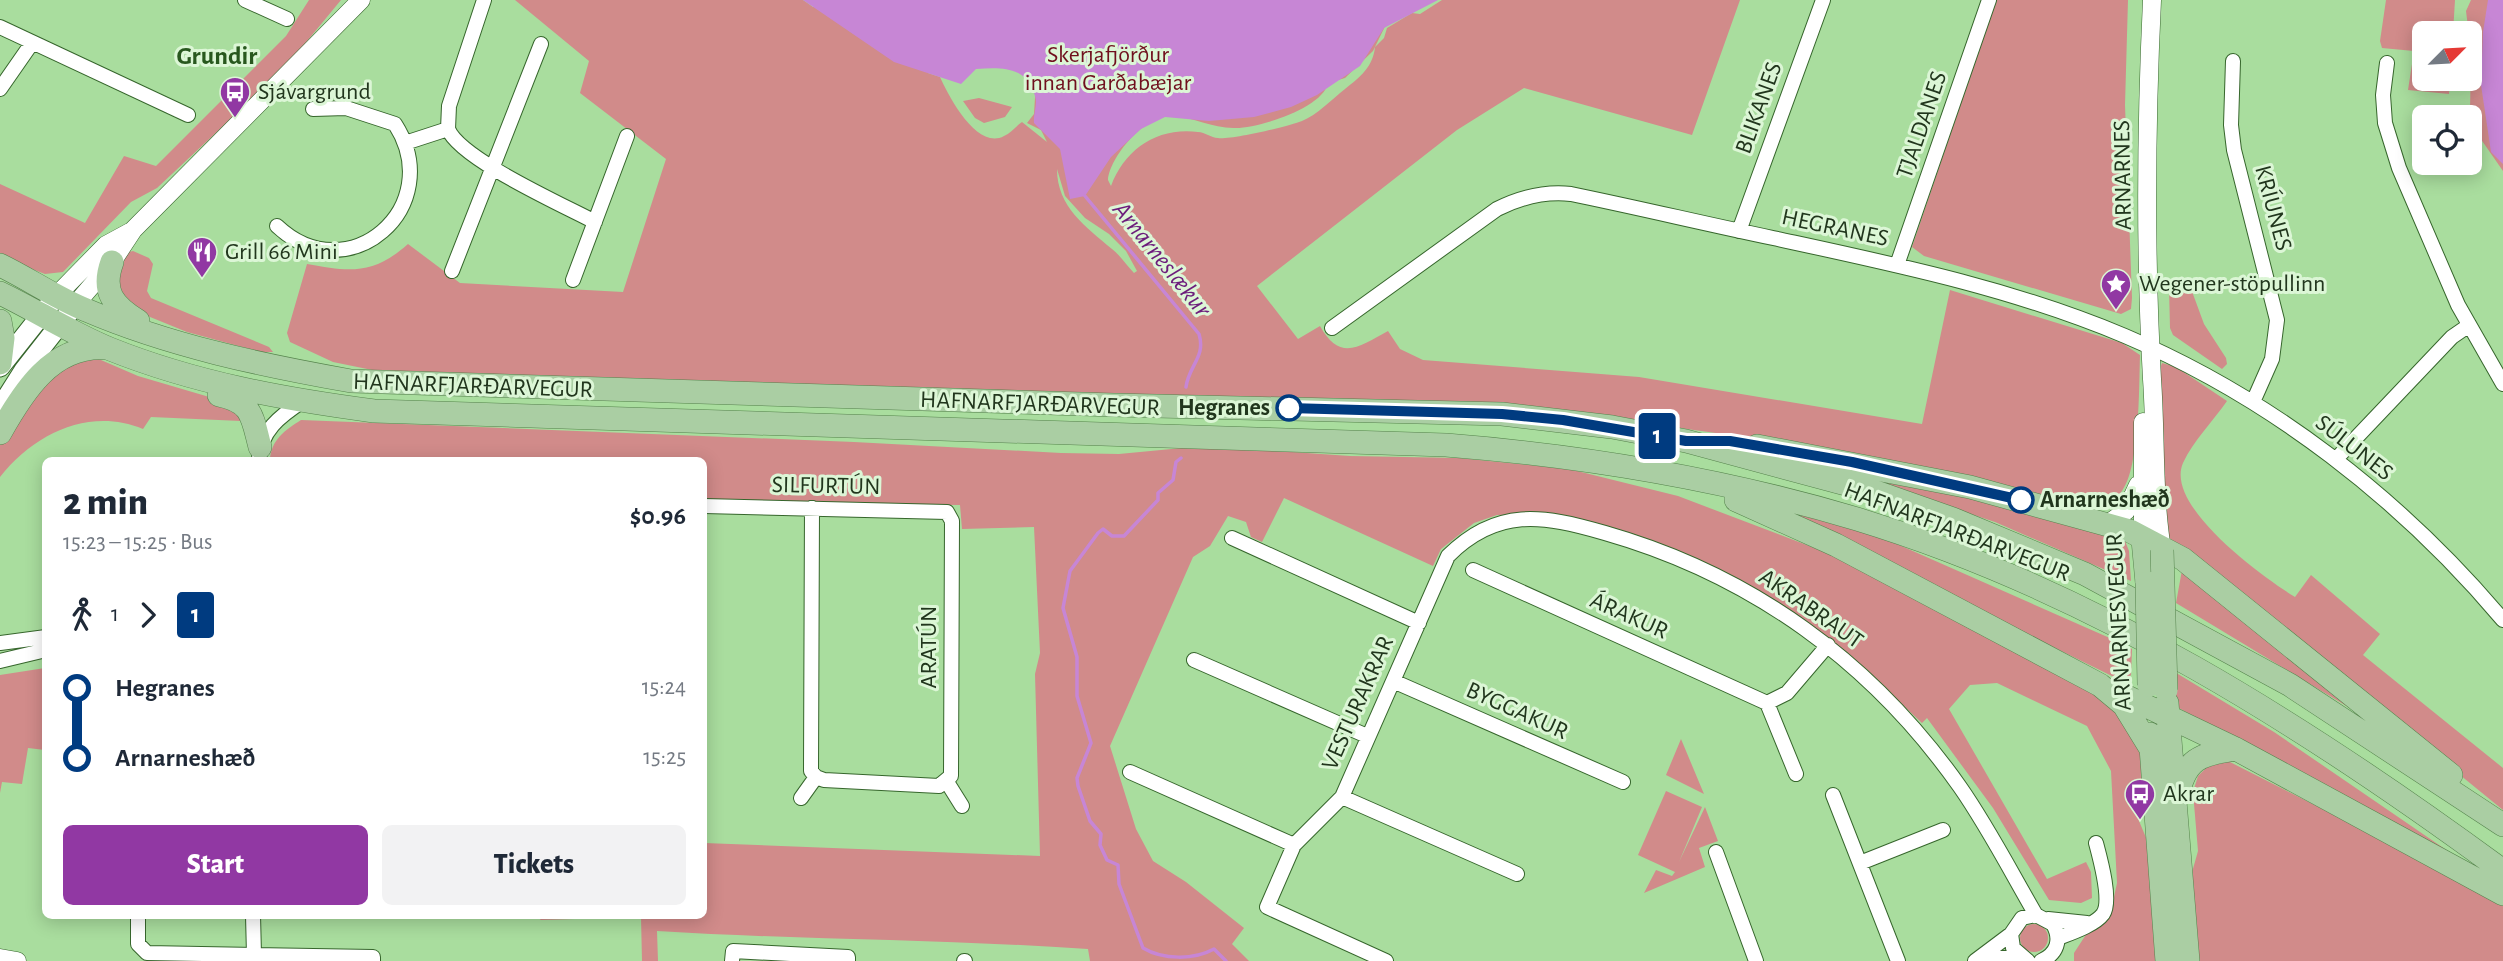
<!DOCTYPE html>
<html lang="en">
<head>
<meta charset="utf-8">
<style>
	body { margin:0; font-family:"Alegreya Sans",sans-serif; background:#f2f2f3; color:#1f2937; height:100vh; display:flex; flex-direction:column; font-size:26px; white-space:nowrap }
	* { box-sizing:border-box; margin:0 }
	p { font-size:23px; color:#747a83 }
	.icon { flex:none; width:38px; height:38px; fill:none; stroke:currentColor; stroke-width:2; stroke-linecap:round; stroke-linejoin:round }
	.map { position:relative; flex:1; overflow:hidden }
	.panel { position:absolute; left:42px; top:457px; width:665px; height:462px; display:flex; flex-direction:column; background:#fff; border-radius:10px; box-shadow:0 4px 18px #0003 }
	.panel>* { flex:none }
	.badge { padding:0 14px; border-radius:5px; font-size:24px; line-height:46px }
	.needle { width:46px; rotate:66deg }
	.tools { position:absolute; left:2412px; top:21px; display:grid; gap:14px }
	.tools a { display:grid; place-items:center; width:70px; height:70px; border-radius:10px; background:#fff; box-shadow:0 4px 18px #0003; font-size:35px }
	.map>.badge { position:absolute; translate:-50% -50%; box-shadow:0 0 0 4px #fff }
	.legs { display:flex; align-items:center; gap:10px; height:77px; padding:0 21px; font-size:23px }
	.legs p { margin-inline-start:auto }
	.headline { display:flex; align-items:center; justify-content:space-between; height:119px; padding:0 21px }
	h1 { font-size:38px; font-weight:800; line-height:52px }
	.cta { display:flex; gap:14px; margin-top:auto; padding:14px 21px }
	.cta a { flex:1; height:80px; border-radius:10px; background:#9138a3; color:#fff; font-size:28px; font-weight:800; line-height:80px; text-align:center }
	.cta a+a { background:#f2f2f3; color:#1f2937 }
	ul { padding:0 21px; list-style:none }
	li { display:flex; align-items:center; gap:24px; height:70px; font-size:26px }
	li i { display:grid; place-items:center; width:10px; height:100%; margin:0 9px; background:currentColor }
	li i::after { content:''; width:18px; height:18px; margin:-9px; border:5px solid; border-radius:50%; background:#fff }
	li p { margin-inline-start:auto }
	li:first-child i { background:linear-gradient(#0000 50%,currentColor 0) }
	li:last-child i { background:linear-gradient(currentColor 50%,#0000 0) }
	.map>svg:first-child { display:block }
	.green { fill:#d18b8a; fill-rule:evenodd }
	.water { fill:#c786d5 }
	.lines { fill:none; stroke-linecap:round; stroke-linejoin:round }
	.stream { stroke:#c786d5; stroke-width:3.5 }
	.minor-casing { stroke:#36662c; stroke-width:16 }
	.tertiary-casing { stroke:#36662c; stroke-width:19 }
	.secondary-casing { stroke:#36662c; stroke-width:21 }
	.primary-casing { stroke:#55834c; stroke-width:24 }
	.minor { stroke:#fff; stroke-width:14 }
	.tertiary { stroke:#fff; stroke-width:18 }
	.secondary { stroke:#fff; stroke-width:19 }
	.primary { stroke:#aacea3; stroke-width:23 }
	.primary-bridge-casing { stroke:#55834c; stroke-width:24; stroke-linecap:butt }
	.primary-bridge { stroke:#aacea3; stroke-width:23 }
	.line-1-casing { stroke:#fff; stroke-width:16 }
	.line-1 { stroke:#003b80; stroke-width:10 }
	.stop-1-dot { fill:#fff; stroke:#003b80; stroke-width:3.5 }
	.labels { text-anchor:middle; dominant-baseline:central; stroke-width:6; stroke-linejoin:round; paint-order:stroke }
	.park-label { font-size:24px; fill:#700f1d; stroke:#dcf6d6 }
	.poi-label { font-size:24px; fill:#21361d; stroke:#dcf6d6; text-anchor:start }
	.street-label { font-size:24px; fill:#21361d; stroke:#dcf6d6 }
	.stop-label { font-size:24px; font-weight:bold; fill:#21361d; stroke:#dcf6d6; text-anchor:end }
	.neighbourhood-label { font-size:26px; font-weight:bold; fill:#28581e; stroke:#dcf6d6 }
	.water-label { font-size:26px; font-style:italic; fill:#6c1c7b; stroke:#dcf6d6 }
</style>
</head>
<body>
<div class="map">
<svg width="2503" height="961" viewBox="0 0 2503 961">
	<rect width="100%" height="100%" fill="#a9dd9e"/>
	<!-- green -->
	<path class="green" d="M309,0H341L284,69L157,188L131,202L63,272L45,274L0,257V184L85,223L124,156L156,166L286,36Z
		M515,0H803L813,7L1391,14L1373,51L1345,78L1328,83C1323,108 1259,128 1236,128C1214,129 1194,117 1172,116C1146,114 1110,156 1108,180L1111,186C1125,149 1157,127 1198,132C1205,132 1211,138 1218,138C1230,140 1290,126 1302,121C1317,115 1332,99 1345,89C1360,77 1373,67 1375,47L1384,38L1387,28L1412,13L1420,14L1442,0H1740L1692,135L1524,88L1457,130L1257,286L1298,339L1320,326C1340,362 1359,347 1388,331L1400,349L1423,360L1639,377L1922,424L1950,290L2122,343L2140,355C2139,386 2140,467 2122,491C2115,500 2105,504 2095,508L1922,469L1745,437L1643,423L382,372L333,362L290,342L287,333L307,264C350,272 373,275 408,244L460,283L623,292L666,159L580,93L589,61ZM1008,57L1036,81L1034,114L1027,123L1041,130L1047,142L1022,122C1016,126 1011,133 1004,136C977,151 948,95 940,77L928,73ZM1057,169L1065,196L1085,218L1109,234L1126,251L1137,271L1134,273C1127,266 1120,255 1112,249C1086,227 1057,207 1057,169Z
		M1996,0H2128L2125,105L2132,298L2131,309L2121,314L1924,256L1912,247Z
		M2386,0H2455L2453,33H2424V79H2450L2449,94L2408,90L2414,51L2382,48L2380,41Z
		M2471,0H2503V171L2478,135L2470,113L2471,51L2466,11Z
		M979,98L1012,107L1005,117L984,123L975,118L963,101Z
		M133,251L149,258L153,264L147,291L151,298L269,347L273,352H261L187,332L123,306L116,264L125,253Z
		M2178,282L2190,286L2204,324L2226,358L2227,364L2222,369L2173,335L2170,328L2169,287Z
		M87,354L138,376L233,404L241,421L151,417L143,429C90,407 35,433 0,477V442L38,382Z
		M2162,363L2176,367L2227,401C2214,420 2193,441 2183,463C2164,506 2264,578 2295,597L2311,575L2380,634L2363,655L2503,768V810L2168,537L2158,374Z
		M301,420L854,442L1061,453L1119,454L1203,446L1350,456L1459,458L1569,469L1678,496L1825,552L2099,690L2131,721L2145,766L2139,821L2147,840L2158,961H2074V953L2087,933L2112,906L2117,883L2111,771L2087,726L1997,683L1970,685L1949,709L2047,879L2086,862L2091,872L2092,898L2081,903L2049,900L1993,808L1927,718L1922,723L1841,648L1720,572L1535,514L1497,515L1474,523L1441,549L1433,566L1284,498L1262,542L1251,537L1246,522L1228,516L1210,546L1193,557L1110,746L1136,829L1153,861L1186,882L1244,928L1232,944L1249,961H1090L1088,949C944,939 801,940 657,931L658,961H642L641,917L541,920L534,915H704V843L1040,856L1035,674L1040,653L1034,527L962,529L960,505L704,503V460H270C271,440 285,430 301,420Z
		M1825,466L2000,504L2125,541L2129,551L2131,581L1995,522Z
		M1766,505L1863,529L2112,639L2132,649L2131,675L2124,682Z
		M2182,570L2358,713L2176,603Z
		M45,668V750L28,748L22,784L2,782L0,793V675Z
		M2173,671L2274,732L2477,871L2177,707Z
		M1681,739L1704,794L1666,775Z
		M2228,761L2455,876L2503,906V961H2197L2189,883L2198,851L2193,792L2198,776L2207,767Z
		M1666,791L1702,807L1679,862L1705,807L1718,841L1699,848L1705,867L1644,893L1656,870L1672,876L1675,872L1638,855Z
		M2020 938a14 14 0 1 1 28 0a14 14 0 1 1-28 0Z"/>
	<!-- water -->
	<path class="water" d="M803,0H1438L1384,28L1360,66L1317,95L1291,107L1254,117L1209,121L1165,117L1141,129L1111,157L1085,196L1070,199L1060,149L1034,123C1033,114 1038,104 1035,96C1027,66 1001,67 976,69L961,84L894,62Z
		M2488,0H2503V164L2491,152L2481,85L2483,32Z"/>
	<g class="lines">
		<!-- stream -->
		<path class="stream" d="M1085,196L1199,334C1206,357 1189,365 1186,387
			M1181,458L1176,462L1173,480L1158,493V500L1124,536H1112L1103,529L1098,533L1070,571L1063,608L1077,657V696L1091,743L1077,778L1078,786L1090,821L1101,834L1100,845L1107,860L1118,865L1119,884L1143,948C1163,960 1194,960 1214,949L1226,961"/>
		<!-- minor casing -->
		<g class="minor-casing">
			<path id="minor" d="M245,0L287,19
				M0,27L188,115
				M2233,61L2231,125L2234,150L2277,320L2272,359L2253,402
				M2387,63L2383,95L2385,123L2399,168L2458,305L2503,384
				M0,89L32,43
				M448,129C460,159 563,205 595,222
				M405,143L448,129L449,106L484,0
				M277,226C348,293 448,207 395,124L346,108L313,109
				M1739,231L1823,0
				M1897,265L1989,0
				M452,271L541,44
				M573,280L627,136
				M1332,328L1497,209C1521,197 1544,191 1571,194C1639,208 1706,224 1773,238C1893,264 2011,288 2125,336C2271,398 2401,499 2503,620
				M2336,459L2452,337L2468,326
				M259,460C260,431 280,416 303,401
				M704,506L947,512L952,521L951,776L939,786L824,780L816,777L811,771L812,508
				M1232,538L1419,623
				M1473,570L1767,703L1787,693L1828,645
				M0,643L46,637
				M1194,660L1367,736
				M0,661L46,650
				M1393,681L1623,782
				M1767,703L1796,774
				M1130,772L1294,845
				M947,782L962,806
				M1833,795L1898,961
				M1342,797L1517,874
				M801,798L816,777
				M1716,852L1756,961
				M1860,863L1943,830
				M138,915V944L147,953L373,957V961
				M253,915L254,955
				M2048,919L2087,923
				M2058,938C2071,933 2095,925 2103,914C2112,901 2100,858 2096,843
				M1982,958H2022
				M732,961L733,951L848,957V961
				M964,961H965
				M1386,961L1267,907L1294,845L1342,797L1448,556C1497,507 1543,515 1605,533C1752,575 1872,662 1960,787C1988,827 2011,872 2036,915
				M1975,961L2011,934
				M2028,961L2013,948L2011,934L2022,918L2036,915L2053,924C2062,940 2057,954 2041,961"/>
		</g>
		<!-- tertiary casing -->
		<g class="tertiary-casing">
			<path id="tertiary" d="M2152,0C2146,126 2145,253 2152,379C2156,436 2153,493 2162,550
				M58,294L106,245L130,232
				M75,305L112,262L133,230L361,0
				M2109,523L2126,511L2138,485
				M2143,540V422
				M0,958L17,961"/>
		</g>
		<!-- secondary casing -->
		<g class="secondary-casing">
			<path id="secondary" d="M0,367L58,294
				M0,408L24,370L75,305"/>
		</g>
		<!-- primary casing -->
		<g class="primary-casing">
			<path id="primary" d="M112,262C101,292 114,306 138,321
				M0,265C29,279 56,298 86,310C170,346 261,365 351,381L1114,405L1502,414L1612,427L1686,441L1879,493L1953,519L2085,574L2290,685L2503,825
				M0,293C37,311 71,333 110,349C195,383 283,399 374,411L1446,445C1584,456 1723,479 1857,519C2093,591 2306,726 2503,871
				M0,321L3,338L0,363
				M219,395C253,402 252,417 260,447
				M0,433C23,392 52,345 105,348
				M1757,446L1970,487L2130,531L2183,559L2451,775
				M1736,500L1836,545L2100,685L2124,705L2151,749
				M2143,540L2147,583
				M2115,691L2236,749L2503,894
				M2167,703L2188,961
				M2150,734L2167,961
				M2177,798C2185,759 2199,754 2236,749"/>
		</g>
		<!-- minor -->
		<use href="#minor" class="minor"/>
		<!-- tertiary -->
		<use href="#tertiary" class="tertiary"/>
		<!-- secondary -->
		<use href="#secondary" class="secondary"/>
		<!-- primary -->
		<use href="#primary" class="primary"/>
		<!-- primary-bridge casing -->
		<g class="primary-bridge-casing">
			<path id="primary-bridge" d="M2162,550L2166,690
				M2147,583L2149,685"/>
		</g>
		<!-- primary-bridge -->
		<use href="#primary-bridge" class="primary-bridge"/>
	</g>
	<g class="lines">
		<!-- line-1 casing -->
		<g class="line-1-casing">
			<path id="line-1" d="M1289,408L1502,414L1563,420L1686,441H1730L1852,462L2021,500"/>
		</g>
		<!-- line-1 -->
		<use href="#line-1" class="line-1"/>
	</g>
	<!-- icons -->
	<defs>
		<g id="bus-pin" transform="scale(1.575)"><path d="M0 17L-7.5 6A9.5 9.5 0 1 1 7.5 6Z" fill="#9138a3" stroke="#dcf6d6"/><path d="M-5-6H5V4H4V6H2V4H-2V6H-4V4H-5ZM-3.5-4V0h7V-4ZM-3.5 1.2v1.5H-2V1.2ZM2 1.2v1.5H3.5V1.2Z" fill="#fff"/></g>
		<g id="restaurant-pin" transform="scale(1.575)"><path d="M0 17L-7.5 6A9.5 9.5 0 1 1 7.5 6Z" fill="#9138a3" stroke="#dcf6d6"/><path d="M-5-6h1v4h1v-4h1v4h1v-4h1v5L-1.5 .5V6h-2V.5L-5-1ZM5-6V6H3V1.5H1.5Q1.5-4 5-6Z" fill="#fff"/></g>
		<g id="sight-pin" transform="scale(1.575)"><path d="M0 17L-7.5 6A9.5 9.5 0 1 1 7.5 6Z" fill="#9138a3" stroke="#dcf6d6"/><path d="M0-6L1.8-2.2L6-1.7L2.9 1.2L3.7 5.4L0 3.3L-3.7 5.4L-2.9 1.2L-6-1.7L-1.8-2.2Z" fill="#fff"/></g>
	</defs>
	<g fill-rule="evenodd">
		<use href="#bus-pin" x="235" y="92"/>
		<use href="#restaurant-pin" x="202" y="252"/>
		<use href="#sight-pin" x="2116" y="284"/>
		<use href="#bus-pin" x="2140" y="794"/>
	</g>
	<!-- markers -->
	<g class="stop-1-dot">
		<circle cx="1289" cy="408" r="12"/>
		<circle cx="2021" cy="500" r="12"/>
	</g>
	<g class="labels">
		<!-- park labels -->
		<g class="park-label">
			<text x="1108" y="55">Skerjafjörður<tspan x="1108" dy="28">innan Garðabæjar</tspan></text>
		</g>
		<!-- poi labels -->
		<g class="poi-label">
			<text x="258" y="92">Sjávargrund</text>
			<text x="225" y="252">Grill 66 Mini</text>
			<text x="2139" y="284">Wegener-stöpullinn</text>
			<text x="2163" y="794">Akrar</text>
		</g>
		<!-- street labels -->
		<g class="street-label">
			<text transform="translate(1759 108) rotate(-70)">BLIKANES</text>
			<text transform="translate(1922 125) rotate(-71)">TJALDANES</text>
			<text transform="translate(2123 175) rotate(-91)">ARNARNES</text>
			<text transform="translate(2273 208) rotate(75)">KRÍUNES</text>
			<text transform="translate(1835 228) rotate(12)">HEGRANES</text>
			<text transform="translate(473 386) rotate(2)">HAFNARFJARÐARVEGUR</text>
			<text transform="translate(1040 404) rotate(2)">HAFNARFJARÐARVEGUR</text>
			<text transform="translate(2354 448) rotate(38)">SÚLUNES</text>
			<text transform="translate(826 486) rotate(1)">SILFURTÚN</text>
			<text transform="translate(1957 532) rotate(21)">HAFNARFJARÐARVEGUR</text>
			<text transform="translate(1811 609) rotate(35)">AKRABRAUT</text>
			<text transform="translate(1629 616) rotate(24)">ÁRAKUR</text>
			<text transform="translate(2119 622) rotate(-93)">ARNARNESVEGUR</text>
			<text transform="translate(929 647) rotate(-90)">ARATÚN</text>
			<text transform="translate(1358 703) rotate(-66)">VESTURAKRAR</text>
			<text transform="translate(1517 711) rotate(24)">BYGGAKUR</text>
		</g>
		<!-- stop labels -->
		<g class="stop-label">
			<text x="1270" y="408">Hegranes</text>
			<text x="2040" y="500" text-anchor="start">Arnarneshæð</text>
		</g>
		<!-- neighbourhood labels -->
		<g class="neighbourhood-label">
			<text x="217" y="56">Grundir</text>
		</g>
		<!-- water labels -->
		<g class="water-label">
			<text transform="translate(1162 259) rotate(51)">Arnarneslækur</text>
		</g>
	</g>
</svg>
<div class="tools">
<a><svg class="needle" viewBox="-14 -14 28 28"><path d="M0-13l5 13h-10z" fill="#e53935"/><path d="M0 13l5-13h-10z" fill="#747a83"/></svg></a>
<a><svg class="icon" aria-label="locate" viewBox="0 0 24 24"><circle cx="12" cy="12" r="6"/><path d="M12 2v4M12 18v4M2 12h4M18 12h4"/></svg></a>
</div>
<b class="badge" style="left:1657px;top:436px;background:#003b80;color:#fff">1</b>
<section class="panel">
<div class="headline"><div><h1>2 min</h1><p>15:23 – 15:25 · Bus</p></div><b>$0.96</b></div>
<div class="legs"><svg class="icon" aria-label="walk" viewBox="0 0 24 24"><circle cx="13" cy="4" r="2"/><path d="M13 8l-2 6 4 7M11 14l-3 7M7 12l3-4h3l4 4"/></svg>1<svg class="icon" aria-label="forward" viewBox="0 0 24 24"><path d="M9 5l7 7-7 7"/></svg><b class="badge" style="background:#003b80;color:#fff">1</b></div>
<ul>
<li><i style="color:#003b80"></i><b>Hegranes</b><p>15:24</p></li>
<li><i style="color:#003b80"></i><b>Arnarneshæð</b><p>15:25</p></li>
</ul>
<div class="cta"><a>Start</a><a>Tickets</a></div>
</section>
</div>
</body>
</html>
